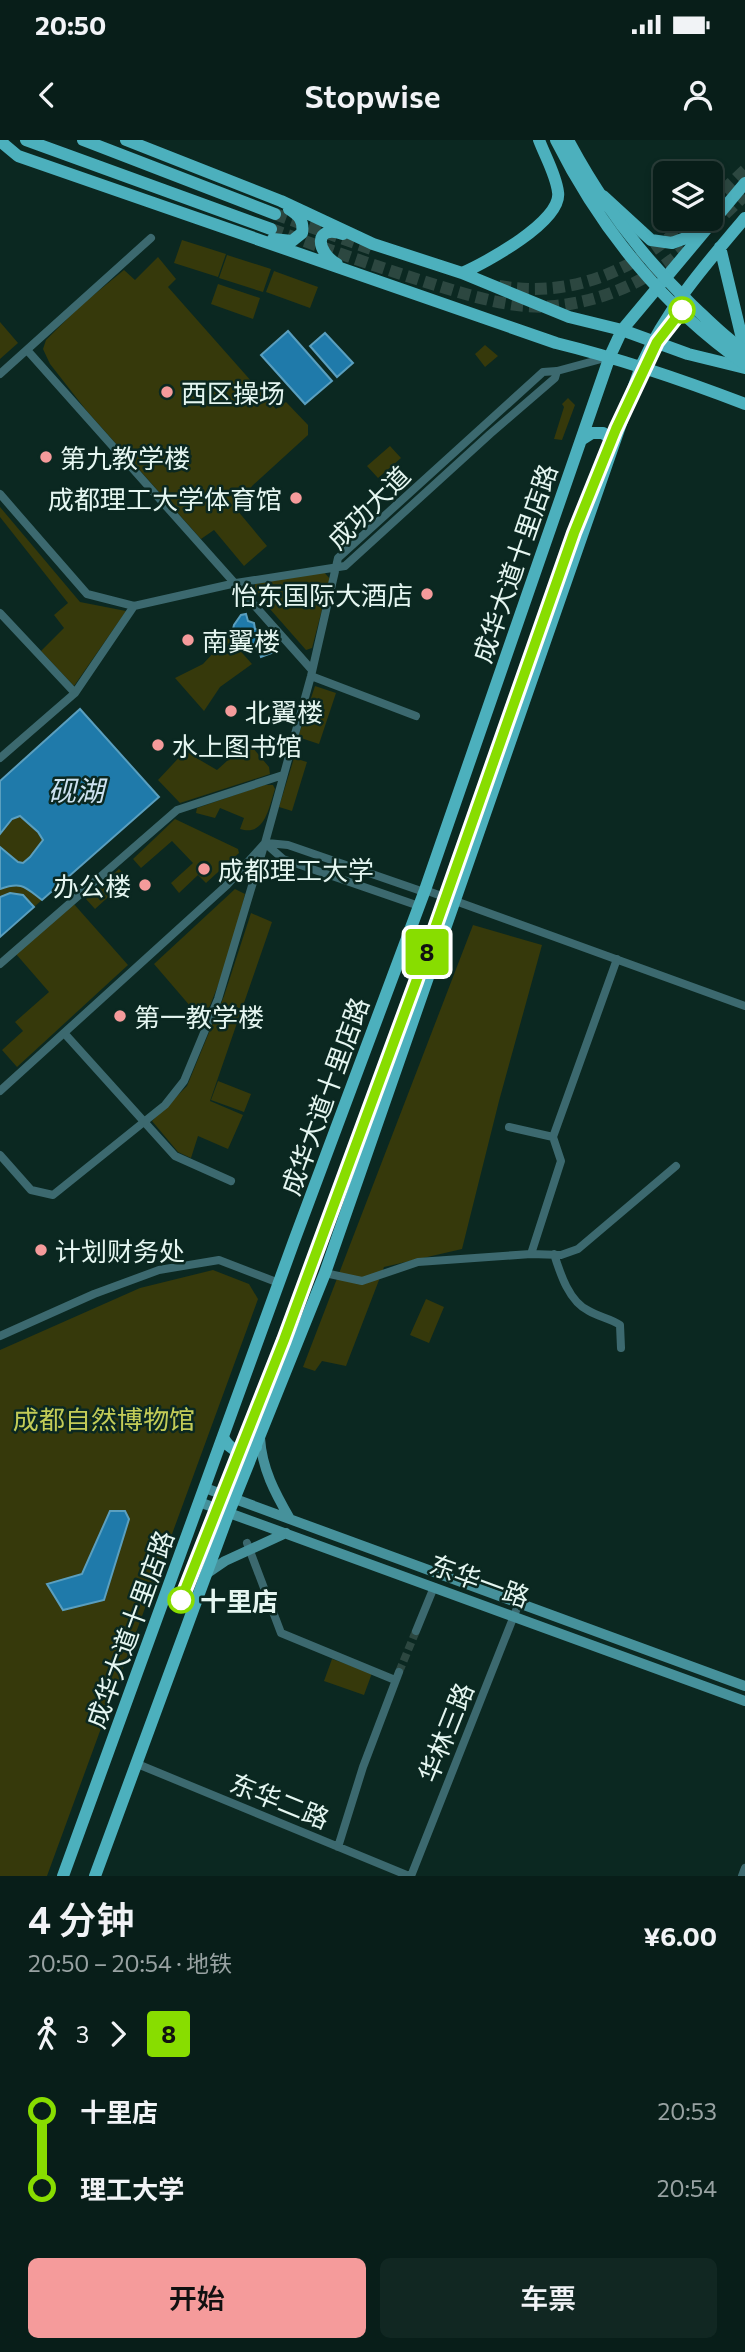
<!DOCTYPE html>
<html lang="zh">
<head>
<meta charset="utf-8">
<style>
	body { margin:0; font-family:Commissioner,"Noto Sans SC",sans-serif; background:#112722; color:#f1f3f6; height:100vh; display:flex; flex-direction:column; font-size:26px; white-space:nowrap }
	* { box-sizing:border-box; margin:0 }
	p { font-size:23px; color:#98a2a2 }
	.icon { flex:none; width:38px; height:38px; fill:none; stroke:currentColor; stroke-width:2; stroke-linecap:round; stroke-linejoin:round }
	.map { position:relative; height:1736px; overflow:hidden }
	.drawer { display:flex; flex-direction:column; background:#081e19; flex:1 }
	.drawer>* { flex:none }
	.badge { padding:0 14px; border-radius:5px; font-size:24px; line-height:46px }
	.fabs { position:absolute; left:653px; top:21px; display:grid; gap:14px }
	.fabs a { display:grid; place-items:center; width:70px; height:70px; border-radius:10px; background:#081e19; box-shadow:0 4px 10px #0003,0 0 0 2px #293c38; font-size:35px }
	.map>.badge { position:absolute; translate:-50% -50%; box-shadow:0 0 0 4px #fff }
	.legs { display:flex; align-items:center; gap:10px; height:77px; padding:0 28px; font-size:23px }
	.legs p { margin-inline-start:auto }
	.overview { display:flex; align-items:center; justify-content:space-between; height:119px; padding:0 28px }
	h1 { font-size:38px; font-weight:600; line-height:52px }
	.cta { display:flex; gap:14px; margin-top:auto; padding:14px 28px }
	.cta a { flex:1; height:80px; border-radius:10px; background:#f59b9b; color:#111; font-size:28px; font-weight:600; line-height:80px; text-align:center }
	.cta a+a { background:#112722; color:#f1f3f6 }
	ul { padding:0 28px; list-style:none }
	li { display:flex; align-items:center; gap:24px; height:77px; font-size:26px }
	li i { display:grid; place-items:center; width:10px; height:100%; margin:0 9px; background:currentColor }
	li i::after { content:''; width:18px; height:18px; margin:-9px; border:5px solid; border-radius:50%; background:#081e19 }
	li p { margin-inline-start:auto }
	li:first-child i { background:linear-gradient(#0000 50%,currentColor 0) }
	li:last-child i { background:linear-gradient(currentColor 50%,#0000 0) }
	.status { display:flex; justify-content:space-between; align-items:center; height:49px; padding:0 35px; background:#081e19; direction:ltr }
	.status svg { height:19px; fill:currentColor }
	header { display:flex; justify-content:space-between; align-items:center; height:91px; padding:0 28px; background:#081e19; font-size:32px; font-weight:600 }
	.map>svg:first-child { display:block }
	.green { fill:#36390b }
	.water { fill:#1f7aaa; stroke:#5a9fbf; stroke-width:2 }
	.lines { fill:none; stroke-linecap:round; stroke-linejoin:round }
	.street-tunnel { stroke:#2c4740; stroke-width:8; stroke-dasharray:8 4; stroke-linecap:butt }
	.primary-tunnel { stroke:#2c4740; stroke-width:12; stroke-dasharray:12 6; stroke-linecap:butt }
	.street { stroke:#3c696f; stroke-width:8 }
	.secondary { stroke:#46919b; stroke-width:10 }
	.primary { stroke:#4cb0bd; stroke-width:12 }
	.primary-bridge { stroke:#4cb0bd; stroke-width:12 }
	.line-1-casing { stroke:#fff; stroke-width:16 }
	.line-1 { stroke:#8d0; stroke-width:10 }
	.stop-1-dot { fill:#fff; stroke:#8d0; stroke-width:3.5 }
	.poi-dot { fill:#f59b9b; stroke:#0b2821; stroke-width:2.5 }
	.labels { text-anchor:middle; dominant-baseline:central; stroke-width:5; stroke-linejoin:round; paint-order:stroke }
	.poi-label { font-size:26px; fill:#e5f6f1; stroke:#0b2821; text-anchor:start }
	.street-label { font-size:26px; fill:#e5f6f1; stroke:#0b2821 }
	.park-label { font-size:26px; fill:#c3cc57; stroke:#0b2821 }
	.stop-label { font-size:26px; font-weight:bold; fill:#e5f6f1; stroke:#0b2821; text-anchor:start }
	.water-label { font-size:28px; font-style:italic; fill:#cee2f0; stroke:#0b2821 }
</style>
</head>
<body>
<div class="status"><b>20:50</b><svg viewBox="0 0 49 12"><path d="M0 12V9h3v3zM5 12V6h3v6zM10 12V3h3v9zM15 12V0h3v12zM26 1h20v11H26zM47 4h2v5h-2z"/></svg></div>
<header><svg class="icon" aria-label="back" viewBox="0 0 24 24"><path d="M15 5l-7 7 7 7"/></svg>Stopwise<svg class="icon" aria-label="person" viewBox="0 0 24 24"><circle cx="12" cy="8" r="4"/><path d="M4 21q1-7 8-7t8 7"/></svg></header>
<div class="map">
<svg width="745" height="1736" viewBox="0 0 745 1736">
	<rect width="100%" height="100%" fill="#0b2821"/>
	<!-- green -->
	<path class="green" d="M182,100L226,114L218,137L174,123Z
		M227,115L271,129L263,152L219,138Z
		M158,117L176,139L168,147L276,269L286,262L308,285V295L252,346L237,370L267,406L244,426L214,390L201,399L86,270L50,224L43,209L46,200L80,166L124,130L135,140Z
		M274,131L318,147L310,168L266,152Z
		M218,144L260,158L253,179L211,164Z
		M0,182L18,203L0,219Z
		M485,205L498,216L485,227L475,214Z
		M568,258L575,265L562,300L554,299L564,267L562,264Z
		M390,306L401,318L378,338L367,326Z
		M0,367L80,462L126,471L74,546L41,511L64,488L54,475L68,463L0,377Z
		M324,432L330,439L312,508L306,510L255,452V444Z
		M228,497L252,524L220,547L204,571L175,538L203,524Z
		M315,546L336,553L319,604L298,597Z
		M248,602L269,627L270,634L180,663L158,640L187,609L193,616L217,630Z
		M294,618L307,622L292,671L279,667Z
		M264,645H273L275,649C269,667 265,697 240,689L244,678L220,668L215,678L196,673L197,668Z
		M16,676L25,679L42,696L43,700C38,706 28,727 18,722C12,720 5,711 0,707V694Z
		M175,679L238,709L239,713L206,743L198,735L179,753L171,743L193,723L172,701L141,728L133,719Z
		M119,729L128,739L95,769L86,759Z
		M13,744L29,748L42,760L34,767L31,762L10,753L0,757V749Z
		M235,749L245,754C235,797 222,841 203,881L154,824Z
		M73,763L128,825L17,927L2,910L23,891L15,882L49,852L16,814Z
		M251,773L272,782L210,961L243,975L228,1009L198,996L191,1018L178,1012L152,981L187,946L224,856Z
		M473,785L542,805L499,961L462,1109L384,1127L346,1226L322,1221L315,1231L303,1227Z
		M218,941L251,954L244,972L211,960Z
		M213,1130L249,1144L258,1159L47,1736H0V1210L140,1148Z
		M426,1159L444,1167L429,1203L410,1195Z
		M332,1519L372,1533L364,1555L324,1541Z"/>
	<!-- water -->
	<path class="water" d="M288,191L332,241L305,264L261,215Z
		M325,193L353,223L337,237L310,206Z
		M246,474L248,481L254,483L255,489L260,490L261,496L267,498L268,504L274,506V512L261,517L259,510L253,508L254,504L248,503L245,496H241L239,490L233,489L234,485L241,475Z
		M80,569L159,657L42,760C25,747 22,741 0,749V707L18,722L23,723L30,717L43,700L38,692L20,676L12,679L0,694V641Z
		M10,753L23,755L34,767L0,797V757Z
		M110,1371H125L129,1379L104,1460L63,1470L47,1444L82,1434Z"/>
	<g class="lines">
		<!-- street-tunnel -->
		<path class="street-tunnel" d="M399,1532L416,1491"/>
		<!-- primary-tunnel -->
		<path class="primary-tunnel" d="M710,63L745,30
			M275,74L374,110
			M725,74L745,55
			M271,89C323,108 375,126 429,143C468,155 513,170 555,166C604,161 648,141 685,109
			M499,146C576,159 637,128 692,79"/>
		<!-- street -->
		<path class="street" d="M27,210L312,530
			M0,234L151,98
			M0,354L87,454L134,466L236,443L345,426L490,294L555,238L557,231
			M0,473L75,553
			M311,536L416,576
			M0,618L75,553L134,466
			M265,703L283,719L419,766
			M267,703L288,705L424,752
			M425,750L745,866
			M0,824L177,670L283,635
			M65,894L175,1016L231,1041
			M0,951L227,745L265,703L311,536L338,418L543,232L557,231L605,218
			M509,987L553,997
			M0,1015L31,1050L53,1055L165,965L184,941L218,859L263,709
			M531,1114L561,1021L553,997L617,819
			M554,1114C560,1133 569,1162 589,1171C599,1177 610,1178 620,1185L621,1208
			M325,1133L362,1141L418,1122L531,1114L561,1115L578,1109L676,1026
			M0,1196L94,1154L159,1130L219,1120L279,1143
			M247,1403L281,1493L395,1540
			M416,1491L434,1447
			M135,1623L409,1736
			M338,1707L363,1627L399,1532
			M411,1736L519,1463
			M742,1736L745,1728"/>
		<!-- secondary -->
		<path class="secondary" d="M260,1298C262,1329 275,1353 290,1379
			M205,1348L745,1546
			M199,1362L745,1561
			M206,1434L225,1421L286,1393"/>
		<!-- primary -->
		<path class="primary" d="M26,0L271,89
			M83,0L275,74
			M126,0L281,61L373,104L462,133L569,177L622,190L688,214L745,228
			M0,1L18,16L556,203C621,219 683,240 745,264
			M603,56L651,100L672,103L702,92
			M273,99L292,101L302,93C304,81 299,75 289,69
			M720,107L745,211
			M337,124C316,112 313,84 343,94
			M462,133C485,123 563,81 558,52C556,35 545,16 539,0
			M581,300L592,293H603L610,298L612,307
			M223,1297C229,1310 244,1317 256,1307
			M63,1736L294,1101L425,750L610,216L622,190L745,43
			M95,1736L229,1372L325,1133L641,226C666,170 705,125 745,78"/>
		<!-- primary-bridge -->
		<path class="primary-bridge" d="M556,0C600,88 664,168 745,224
			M568,0C601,62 641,116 692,165C709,181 725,198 745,211"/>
	</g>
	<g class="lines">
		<!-- line-1 casing -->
		<g class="line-1-casing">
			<path id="line-1" d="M181,1460L284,1200L416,842L574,393L616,289L657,202L682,170"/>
		</g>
		<!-- line-1 -->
		<use href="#line-1" class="line-1"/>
	</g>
	<!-- markers -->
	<g class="stop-1-dot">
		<circle cx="682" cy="170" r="12"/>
		<circle cx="181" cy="1460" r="12"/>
	</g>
	<g class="poi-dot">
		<circle cx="167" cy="252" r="7"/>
		<circle cx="46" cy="317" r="7"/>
		<circle cx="296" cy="358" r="7"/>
		<circle cx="427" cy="454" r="7"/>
		<circle cx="188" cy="500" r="7"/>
		<circle cx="231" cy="571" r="7"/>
		<circle cx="158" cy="605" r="7"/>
		<circle cx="204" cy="729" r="7"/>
		<circle cx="145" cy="745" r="7"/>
		<circle cx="120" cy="876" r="7"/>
		<circle cx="41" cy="1110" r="7"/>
	</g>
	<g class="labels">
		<!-- poi labels -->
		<g class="poi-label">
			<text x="181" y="252">西区操场</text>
			<text x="60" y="317">第九教学楼</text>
			<text x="282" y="358" text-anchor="end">成都理工大学体育馆</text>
			<text x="413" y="454" text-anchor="end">怡东国际大酒店</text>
			<text x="202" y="500">南翼楼</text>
			<text x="245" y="571">北翼楼</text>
			<text x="172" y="605">水上图书馆</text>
			<text x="218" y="729">成都理工大学</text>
			<text x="131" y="745" text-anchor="end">办公楼</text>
			<text x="134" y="876">第一教学楼</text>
			<text x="55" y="1110">计划财务处</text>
		</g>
		<!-- street labels -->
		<g class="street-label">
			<text transform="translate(368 367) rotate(-45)">成功大道</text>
			<text transform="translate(514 423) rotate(-71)">成华大道十里店路</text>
			<text transform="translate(324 956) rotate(-70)">成华大道十里店路</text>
			<text transform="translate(480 1440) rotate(20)">东华一路</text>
			<text transform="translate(129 1489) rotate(-70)">成华大道十里店路</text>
			<text transform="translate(445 1592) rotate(-68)">华林三路</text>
			<text transform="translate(280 1660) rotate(22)">东华二路</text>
		</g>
		<!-- park labels -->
		<g class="park-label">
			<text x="104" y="1278">成都自然博物馆</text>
		</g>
		<!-- stop labels -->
		<g class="stop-label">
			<text x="200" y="1460">十里店</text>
		</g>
		<!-- water labels -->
		<g class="water-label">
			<text x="76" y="650">砚湖</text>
		</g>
	</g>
</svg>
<div class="fabs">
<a><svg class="icon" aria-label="layers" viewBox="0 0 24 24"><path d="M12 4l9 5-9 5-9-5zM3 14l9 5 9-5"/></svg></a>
</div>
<b class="badge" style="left:427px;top:812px;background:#8d0;color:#111">8</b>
</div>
<section class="drawer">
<div class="overview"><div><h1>4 分钟</h1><p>20:50 – 20:54 · 地铁</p></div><b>¥6.00</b></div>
<div class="legs"><svg class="icon" aria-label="walk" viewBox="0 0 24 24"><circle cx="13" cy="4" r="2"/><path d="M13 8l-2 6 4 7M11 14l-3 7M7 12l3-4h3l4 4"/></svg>3<svg class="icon" aria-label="forward" viewBox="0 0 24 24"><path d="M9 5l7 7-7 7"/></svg><b class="badge" style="background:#8d0;color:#111">8</b></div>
<ul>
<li><i style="color:#8d0"></i><b>十里店</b><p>20:53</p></li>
<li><i style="color:#8d0"></i><b>理工大学</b><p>20:54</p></li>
</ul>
<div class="cta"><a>开始</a><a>车票</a></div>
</section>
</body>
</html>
